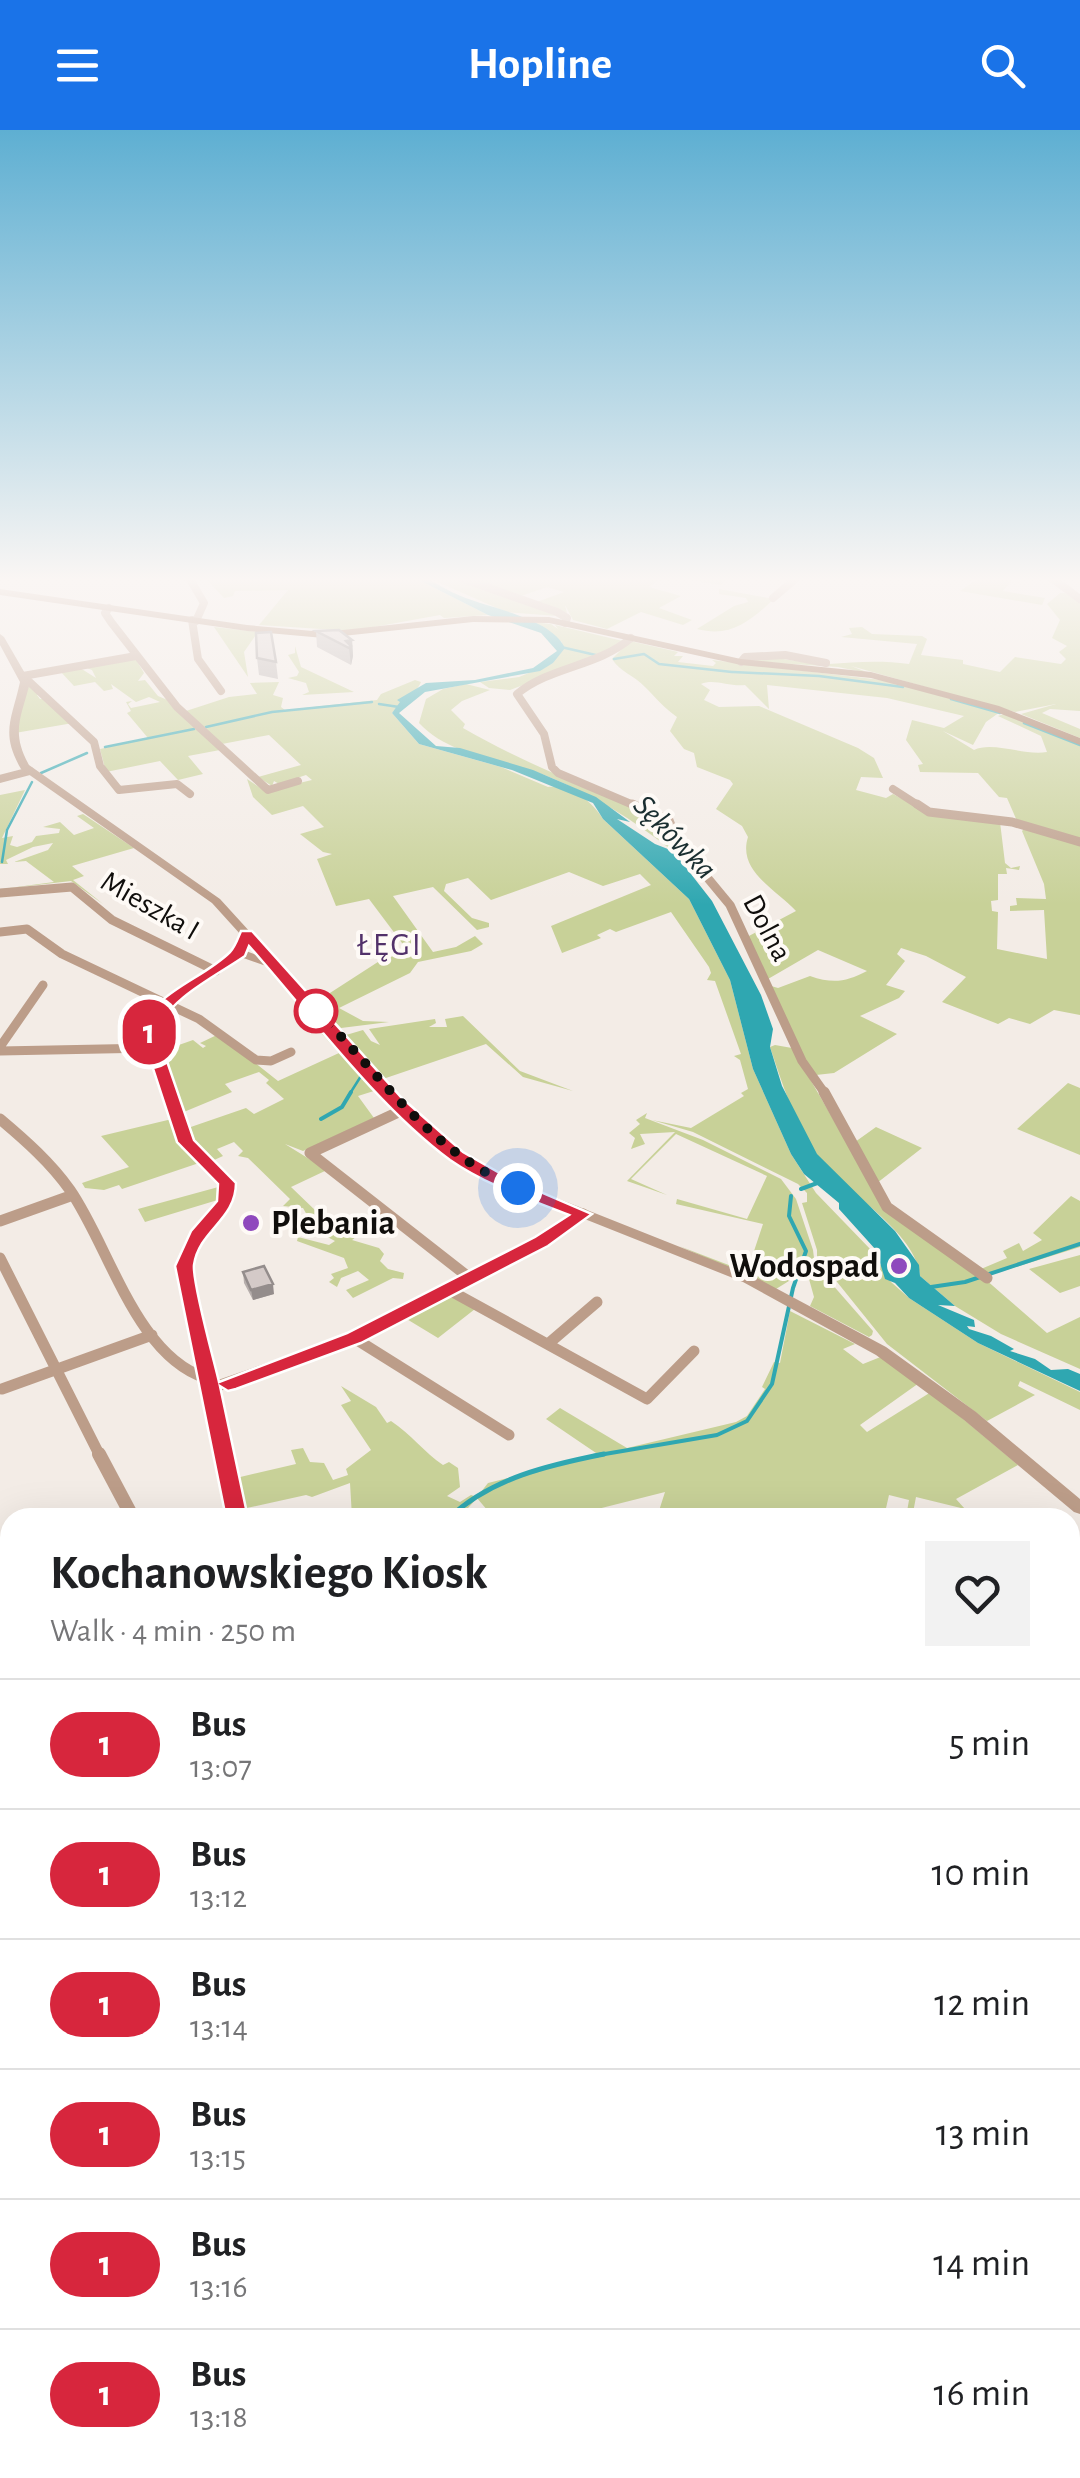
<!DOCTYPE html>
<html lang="en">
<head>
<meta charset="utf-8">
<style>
	body { margin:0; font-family:"Alegreya Sans",sans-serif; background:#f2f2f2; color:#202124; height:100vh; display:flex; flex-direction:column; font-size:38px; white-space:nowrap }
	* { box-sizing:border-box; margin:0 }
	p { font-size:32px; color:#757577 }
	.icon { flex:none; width:55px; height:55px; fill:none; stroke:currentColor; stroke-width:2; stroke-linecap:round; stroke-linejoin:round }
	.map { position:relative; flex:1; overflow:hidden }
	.panel { position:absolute; left:0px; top:1378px; width:1080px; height:972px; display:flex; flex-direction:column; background:#fff; border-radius:30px 30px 0 0; box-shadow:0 10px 40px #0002 }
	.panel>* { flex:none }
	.badge { padding:0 20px; border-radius:32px; font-size:35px; line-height:65px }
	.you { position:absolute; width:50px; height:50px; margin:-25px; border:8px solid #fff; border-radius:50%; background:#1a73e8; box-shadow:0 0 0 15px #1a73e833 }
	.map>.badge { position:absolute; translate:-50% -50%; box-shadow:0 0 0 5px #fff }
	.round { display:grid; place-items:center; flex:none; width:105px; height:105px; border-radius:0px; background:#f2f2f2 }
	.overview { display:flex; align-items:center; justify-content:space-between; height:170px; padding:0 50px }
	h1 { font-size:48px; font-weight:600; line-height:75px }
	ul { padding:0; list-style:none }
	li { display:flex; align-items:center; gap:30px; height:130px; padding:0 50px; border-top:2px solid #e0e0e0 }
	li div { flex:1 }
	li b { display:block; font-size:38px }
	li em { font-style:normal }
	li .badge { min-width:110px; font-weight:700; text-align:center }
	header { display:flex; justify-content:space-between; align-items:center; height:130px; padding:0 50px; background:#1a73e8; color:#fff; font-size:45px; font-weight:600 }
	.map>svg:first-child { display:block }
	.green { fill:#c8d198 }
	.water { fill:#2fa7b1 }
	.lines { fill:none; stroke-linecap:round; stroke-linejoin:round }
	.stream-far2 { stroke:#2fa7b1; stroke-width:2.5 }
	.stream-far1 { stroke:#2fa7b1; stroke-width:4 }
	.stream { stroke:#2fa7b1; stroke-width:5 }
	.minor-far4 { stroke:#bc9d89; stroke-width:8 }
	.minor-far3 { stroke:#bc9d89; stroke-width:9 }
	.minor-far2 { stroke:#bc9d89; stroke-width:11 }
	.minor-far1 { stroke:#bc9d89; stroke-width:14 }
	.minor { stroke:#bc9d89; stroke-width:18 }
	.tertiary { fill:#bc9d89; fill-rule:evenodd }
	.secondary { fill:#a27559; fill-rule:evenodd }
	.wall { fill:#b6aeac }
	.shaded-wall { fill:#948d8c }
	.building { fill:#d4cac8; stroke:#948d8c; stroke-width:2.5 }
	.line { fill:#d7263d; stroke:#fff; stroke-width:2.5; fill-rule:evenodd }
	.walk { stroke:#100e0c; stroke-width:10; stroke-dasharray:0 18 }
	.stop-dot { fill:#fff; stroke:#d7263d; stroke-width:5 }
	.poi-dot { fill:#8f49bd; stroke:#fefaf6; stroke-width:4 }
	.labels { text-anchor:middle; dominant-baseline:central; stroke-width:8; stroke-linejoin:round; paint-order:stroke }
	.far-street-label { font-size:30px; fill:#100e0c; stroke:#fefaf6 }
	.far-water-label { font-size:32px; font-style:italic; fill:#1a2e30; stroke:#fefaf6 }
	.far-neighbourhood-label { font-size:32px; letter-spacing:2.5px; fill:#52316a; stroke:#fefaf6 }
	.poi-label { font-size:35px; font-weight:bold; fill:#100e0c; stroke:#fefaf6; text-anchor:start }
</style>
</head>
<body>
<header><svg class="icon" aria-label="menu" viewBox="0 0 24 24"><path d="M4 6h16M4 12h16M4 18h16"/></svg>Hopline<svg class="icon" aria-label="search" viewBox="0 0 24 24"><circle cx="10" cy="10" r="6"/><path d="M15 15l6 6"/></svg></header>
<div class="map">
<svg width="1080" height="2348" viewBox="0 0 1080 2348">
	<rect width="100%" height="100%" fill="#f3ece6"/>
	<!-- green -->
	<path class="green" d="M203,446H411L488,485L444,488L440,485L352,501L259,495L288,460L235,461L233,466L224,468Z
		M424,446H447L557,486L506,482Z
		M462,446L730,447L721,455L665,446L649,457L681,466L659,478L692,490L683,495L641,482L607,499L573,490L565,475L567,483L537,472L564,462L547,457L518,467Z
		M982,446H1016L1003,461L1045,468L1042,475L960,461Z
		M719,459L774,469C750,491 731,508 697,499L734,476L748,472L746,468L719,464Z
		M1060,463H1070L1080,472V581L1050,579L1042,583L1080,599V608L1021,584L1056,574L1015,582L851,536L872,544L838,537L749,531C777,522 802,536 829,534C855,532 881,530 909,534L917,514L841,507L852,504L849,498L862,497L872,504L922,506L927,509L921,525L963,530V534L1000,542L1015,527L1061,534L1066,529L1059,522L1067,516L1052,508L1060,490L1047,474Z
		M531,492L551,494L558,499L555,495L623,511L618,519L510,560L489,558L480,552L519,547L553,533L562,512Z
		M214,497L258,502L244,522L248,547Z
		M630,511L678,522L674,526H683L678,532L713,536L716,533L712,530L882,550L1000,582L986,592L973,615L943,601L974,620C993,611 1024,626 1047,622L1041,606L998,586L1004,584L1080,615V711L1017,691L1007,668L999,667L978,643L920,642L918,635L923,634L906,610L912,590L944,598L964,586L887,568L767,555L769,579L745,555C729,557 714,548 701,554L710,560L704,570L719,577L759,576L858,618L874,628L883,648L861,647L856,660L886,668L893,664L922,680L1000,692L1005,733L1011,738L1020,736L1019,740L1006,738L1007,744H998V770L991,771L992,781L998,782L997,819L1047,829L1044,780L1010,781V776L1017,775L1016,768L1046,769L1044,754L1022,701L1026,697L1080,713V885L1054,880L1030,894L1009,888L998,894L942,872L966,847L926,826L901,818L897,824L905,831L886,855L905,861L899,868L860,886L897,904L834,943L816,945L805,931L771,856L778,858L810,846C833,854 846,852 867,841L818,820L768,849L747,807L796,781C777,760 737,741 748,707L742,696L716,679L733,654L730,650L697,637L694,623L684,619L670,601L677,587C664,578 656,568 645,557C634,545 621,543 612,529Z
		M295,516L301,537L354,562L302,565L309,562L306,553L288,548L297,546L299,542L288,525L295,523Z
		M135,528L144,543L138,551L145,550L158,566L170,571L220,620L188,626L203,644L178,650L160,631L106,642L100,619L148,608L127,583L131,581L126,572L132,571L128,574L131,578L160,572L149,567L136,572L111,554L113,559L104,561L95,552L74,556L60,541L77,536L96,548L92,540L79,535Z
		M415,550L421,552C417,563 399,574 392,583L419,614L501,637L548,657C571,655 592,671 603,689L689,769L730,850L753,939L791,1024L816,1063L873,1122L891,1152L909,1168L978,1213L1080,1262V1280L1020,1251L1018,1256L1035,1265L987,1291L887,1214L825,1137L817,1134V1120L802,1073L807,1072V1063L798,1054L693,1002L652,990L691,998L744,966L741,963L748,959L740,930L734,926L741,924L715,851L707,850L711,843L709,837L671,782L616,802L610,799L597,805L601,808L562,823L551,796L651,755L640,744L603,756L569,742L491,770L468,748L446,754L444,761L472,788L489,793V797L477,800L433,757L393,766L433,822L456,817L475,806L483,814L471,821L418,832L410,843L339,878L363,891L389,892L341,898L316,872L381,830L408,821L369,769L336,776L317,729L332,724L323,722L300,704L324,697L303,676L272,685L253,667L247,649L265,661L312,650L306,645L279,654L274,651L272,656L258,647L301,635L269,605L222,614L186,581L229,567L257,564L250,553L279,552L273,565L283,568L281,577L285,580L377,570L381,564Z
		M28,551L41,562L37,565L40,569L46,568L73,593L15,603Z
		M466,554L490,560L462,571L451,580L465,594L463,598C525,634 595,661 664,688L679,718L673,721C635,691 592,664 547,646C506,629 450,627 419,593L426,569L443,559Z
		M25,660L2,708L13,706L10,715L17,717L32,712L36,706L59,703L60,699L43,697L60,692L74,705L94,698L77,686L83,684L134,718L72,736L84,746L73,750L103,774L71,751L2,759L54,752L26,731L14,732L48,720L53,713L33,717L6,730L8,734H0V665Z
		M463,886L520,941L573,961L523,947L486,914L383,949L346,905L363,900L371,911L380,915L369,899L435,889L436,893L429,897H447L445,889Z
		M318,891L377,960L358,966L374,988L303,1021L285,1014L327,1040L291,1057L317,1082H322L332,1096L364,1101L352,1110L379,1118L384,1124L380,1131L388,1139L404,1143L403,1149L393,1148L353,1168L346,1160L369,1150L358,1141L341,1148L337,1157L329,1152L334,1148L331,1144L348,1138L344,1128L297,1111L298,1107L329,1115L335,1111L316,1101L303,1078L283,1076L290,1069L248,1028L238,1026L243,1021L234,1012L217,1019L223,1026L212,1031L191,1014L185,999L246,978L254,984L284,969L266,953L269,950L259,942L225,954L232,962L179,984L159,922L193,910L203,918L206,916L200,913L219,904L278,951L339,923L313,894Z
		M775,915L792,918L884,1077L977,1142L1047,1203L1080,1187V1239L1001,1204L955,1176L920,1146C916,1100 841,1061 816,1024C794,991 782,953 770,917Z
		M1068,953L1080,958V1025L1017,999Z
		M647,983L645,988L703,1010L781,1049L796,1069L813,1120L814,1128L805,1141L776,1159L679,1116L747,1142L763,1094L676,1074L677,1069L747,1089L767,1046L676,1004L631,1049L667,1065L627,1051L675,1002L640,1004L645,1014L631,1019L635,1008L629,1003L640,994L636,990Z
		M172,989L181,1018L199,1033L122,1059L119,1055L104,1060L85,1058L82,1053L129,1037L101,1006Z
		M876,997L922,1018L877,1053L855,1012Z
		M222,1056L221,1069L145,1092L138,1079Z
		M1071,1066L1080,1071V1117L990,1145L981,1139L1007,1128L1003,1121L1019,1113L1023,1121L1042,1110L1033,1103Z
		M1080,1125V1156L1060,1163L1029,1139Z
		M817,1137L873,1201L872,1205L869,1207L810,1176L814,1167L809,1149Z
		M448,1165L475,1179L438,1208L405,1188L379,1200Z
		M790,1181L855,1214L843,1219L863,1234L883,1226L919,1253L860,1295L867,1302L931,1262L1018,1335L956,1369L965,1379L916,1367L912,1388L906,1387L909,1370L889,1365L884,1387H657L665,1362L566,1387H493L477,1368L460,1387H352L350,1353L312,1367L306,1365L242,1379L236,1348L296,1334L291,1320L303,1318L310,1332L324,1333L333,1350L348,1345L346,1339L371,1320L341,1275L351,1271L341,1256L376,1277L387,1293L391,1291C411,1304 425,1323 443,1335L449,1332L458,1338L460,1357L447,1366L460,1372L471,1365L477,1367L488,1353L599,1325L546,1289L560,1278L627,1318L736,1292L747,1286L765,1259L762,1257L774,1232L780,1233Z
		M1080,1424V1542L1070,1544V1430Z
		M10,1531V1791L0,1794V1538Z
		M10,1797V2035L0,2053V1804Z
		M1070,1937H1080V2030L1070,2031Z
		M456,2340H861L863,2348H477Z"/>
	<!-- water -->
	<path class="water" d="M411,446C429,446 438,456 454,463C484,478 550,486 565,518L553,533L540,541L425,562L399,583L436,616L460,618L533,640L596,667L630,692L617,689L655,714L673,721L712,771L761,865L773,899L770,917L782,956L817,1024L895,1101L919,1135L920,1146L955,1176L938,1175L974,1190L975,1197L967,1196L969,1199L991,1206L1014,1219L1010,1221L1035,1229L1051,1240L1068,1239L1080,1244V1261L978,1213L909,1168L895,1153L885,1149L876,1120L839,1079V1073L804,1044L791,1024L753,939L730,850L689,769L603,689L593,673L512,640L419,614L392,583L400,572L397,570L426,553L475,550L533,538L557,521L541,503L488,485Z"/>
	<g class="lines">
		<!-- stream-far2 -->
		<path class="stream-far2" d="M561,517L600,526
			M614,529L644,524L659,534L732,542
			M733,542L819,546L903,557
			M951,569L1000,583
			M379,574L399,577
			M1024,593L1080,615
			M206,597L272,582L372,572
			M105,617L194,599
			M41,643L87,623
			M2,732L7,700L32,652
			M349,965L361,946"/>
		<!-- stream-far1 -->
		<path class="stream-far1" d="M321,989L342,977L351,962
			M801,1059L820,1052
			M931,1157L965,1152L1080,1114
			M593,1326L717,1305L747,1291L772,1254L793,1158L806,1121L789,1086L791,1066"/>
		<!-- stream -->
		<path class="stream" d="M449,1388C491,1348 549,1335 604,1324
			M0,1676L10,1659"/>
		<!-- minor-far4 -->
		<path class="minor-far4" d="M188,446L204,473L196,491
			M455,446L557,482L567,488L565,493
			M1049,446L1080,469
			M773,468L799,446
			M109,478L105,483L111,492L177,577L268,660L298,651
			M192,490L198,529L221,561
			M631,508C597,537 551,536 517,564L544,604L552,637L558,643L638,677
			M741,532L745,527L785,525L826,533
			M23,546L94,612L100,636L119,660L177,654L190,664
			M23,546L136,526
			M0,649L30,641
			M893,659L921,677"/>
		<!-- minor-far3 -->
		<path class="minor-far3" d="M632,674L669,690L677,711L730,775L802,931L826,965
			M917,674L929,682L1012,692L1080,712
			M0,763L72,757L112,790L216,841
			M0,802L27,799L62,824L199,889L256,930L271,931L291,922
			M0,917L43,855
			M0,921L153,918
			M170,965L149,902C166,863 207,848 239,823"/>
		<!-- minor-far2 -->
		<path class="minor-far2" d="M169,962L186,1012L227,1053V1072L198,1105L184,1136L224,1326
			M824,962L887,1077L987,1148
			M405,979L310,1023L471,1149
			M0,989C25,1010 51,1033 70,1060C109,1116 136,1226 206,1248
			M0,1091L73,1065
			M0,1128L100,1326
			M449,1160L647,1269L694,1221
			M354,1208L509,1305
			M548,1214L597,1172
			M2,1259L152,1205
			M209,1259L354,1208L542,1112L583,1084"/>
		<!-- minor-far1 -->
		<path class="minor-far1" d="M99,1324L133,1388
			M223,1324L237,1388
			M1070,1550L1080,1548"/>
		<!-- minor -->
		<path class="minor" d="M1070,2037L1080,2036
			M8,2348L13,2340"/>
		<!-- tertiary -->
		<path class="tertiary" d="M0,504L4,507L30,552C22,586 10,601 29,635L220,769L400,967L461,1022L509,1049L753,1146L886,1217L976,1282L1080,1369V1384L1074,1382L964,1290L876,1225L743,1152L499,1055L451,1028L390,973L269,837L235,825L233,823L241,805L212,773L21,639C0,603 12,589 20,552L0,515ZM249,814L259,826L246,821Z"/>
		<!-- secondary -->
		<path class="secondary" d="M0,459L247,495L324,502L473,486L549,487L741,529L871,542L999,576L1080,608V615L991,580L871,548L741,535L549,493L473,492L324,508L247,501L0,465Z"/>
	</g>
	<!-- wall -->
	<path class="wall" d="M316,501L352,510L353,526L351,535L317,517Z
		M257,528L276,532L278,549L259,545Z
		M243,1142L274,1164L253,1170L244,1153Z"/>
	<!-- shaded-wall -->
	<path class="shaded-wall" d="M352,510L353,526L351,535L349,518L346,511Z
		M273,1154L274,1164L253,1170L251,1160Z"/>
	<!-- building -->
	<path class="building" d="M339,500L352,510L346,511L351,516L349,518L316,501Z
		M271,502L276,532L257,528L256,503Z
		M264,1136L273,1154L251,1160L243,1142Z"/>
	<!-- sky -->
	<linearGradient id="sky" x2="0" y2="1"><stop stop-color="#5eafd2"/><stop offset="0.58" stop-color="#faf6f4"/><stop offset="1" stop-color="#faf6f4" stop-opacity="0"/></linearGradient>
	<rect width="1080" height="775" fill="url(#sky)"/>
	<!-- line -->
	<path class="line" d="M241,801H252L401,967L463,1022L510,1049L592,1084L548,1116L361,1213L236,1259L228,1261L220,1256L248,1388L237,1396L226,1388L175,1136L191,1101L217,1071L218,1054L177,1012L141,902C153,861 202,850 230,822C235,817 238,808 241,801ZM249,816C309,884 378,977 450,1030C486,1055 529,1069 569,1085L535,1107L347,1203L219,1252C214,1230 192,1152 194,1135C199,1100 236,1090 236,1053L194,1010L157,902C167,869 218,845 245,826Z"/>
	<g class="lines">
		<!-- walk -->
		<path class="walk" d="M316,881C377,939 428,1022 518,1058"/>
	</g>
	<!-- markers -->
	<circle class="stop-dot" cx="316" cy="881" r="20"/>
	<g class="poi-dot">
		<circle cx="251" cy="1093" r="10"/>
		<circle cx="899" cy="1136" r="10"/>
	</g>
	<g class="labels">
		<!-- far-street labels -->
		<g class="far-street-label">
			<text transform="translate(150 776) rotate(30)">Mieszka I</text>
			<text transform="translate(767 798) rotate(62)">Dolna</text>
		</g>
		<!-- far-water labels -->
		<g class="far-water-label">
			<text transform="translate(675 707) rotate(46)">Sękówka</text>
		</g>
		<!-- far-neighbourhood labels -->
		<g class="far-neighbourhood-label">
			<text x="390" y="815">ŁĘGI</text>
		</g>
		<!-- poi labels -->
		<g class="poi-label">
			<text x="271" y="1093">Plebania</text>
			<text x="879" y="1136" text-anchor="end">Wodospad</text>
		</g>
	</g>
</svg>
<div class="you" style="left:518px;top:1058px"></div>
<b class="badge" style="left:149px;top:902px;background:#d7263d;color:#fff">1</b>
<section class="panel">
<div class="overview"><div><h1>Kochanowskiego Kiosk</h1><p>Walk · 4 min · 250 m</p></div><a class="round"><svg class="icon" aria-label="heart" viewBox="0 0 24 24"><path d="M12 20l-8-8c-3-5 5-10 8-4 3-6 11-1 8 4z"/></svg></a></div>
<ul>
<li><span class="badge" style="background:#d7263d;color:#fff">1</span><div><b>Bus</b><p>13:07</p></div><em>5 min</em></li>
<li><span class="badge" style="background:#d7263d;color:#fff">1</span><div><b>Bus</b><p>13:12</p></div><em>10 min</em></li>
<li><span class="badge" style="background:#d7263d;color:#fff">1</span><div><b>Bus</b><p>13:14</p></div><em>12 min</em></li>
<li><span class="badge" style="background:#d7263d;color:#fff">1</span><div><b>Bus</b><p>13:15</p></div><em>13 min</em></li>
<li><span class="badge" style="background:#d7263d;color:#fff">1</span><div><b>Bus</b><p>13:16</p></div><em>14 min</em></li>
<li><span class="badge" style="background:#d7263d;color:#fff">1</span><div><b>Bus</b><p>13:18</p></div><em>16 min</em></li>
</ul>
</section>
</div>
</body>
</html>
